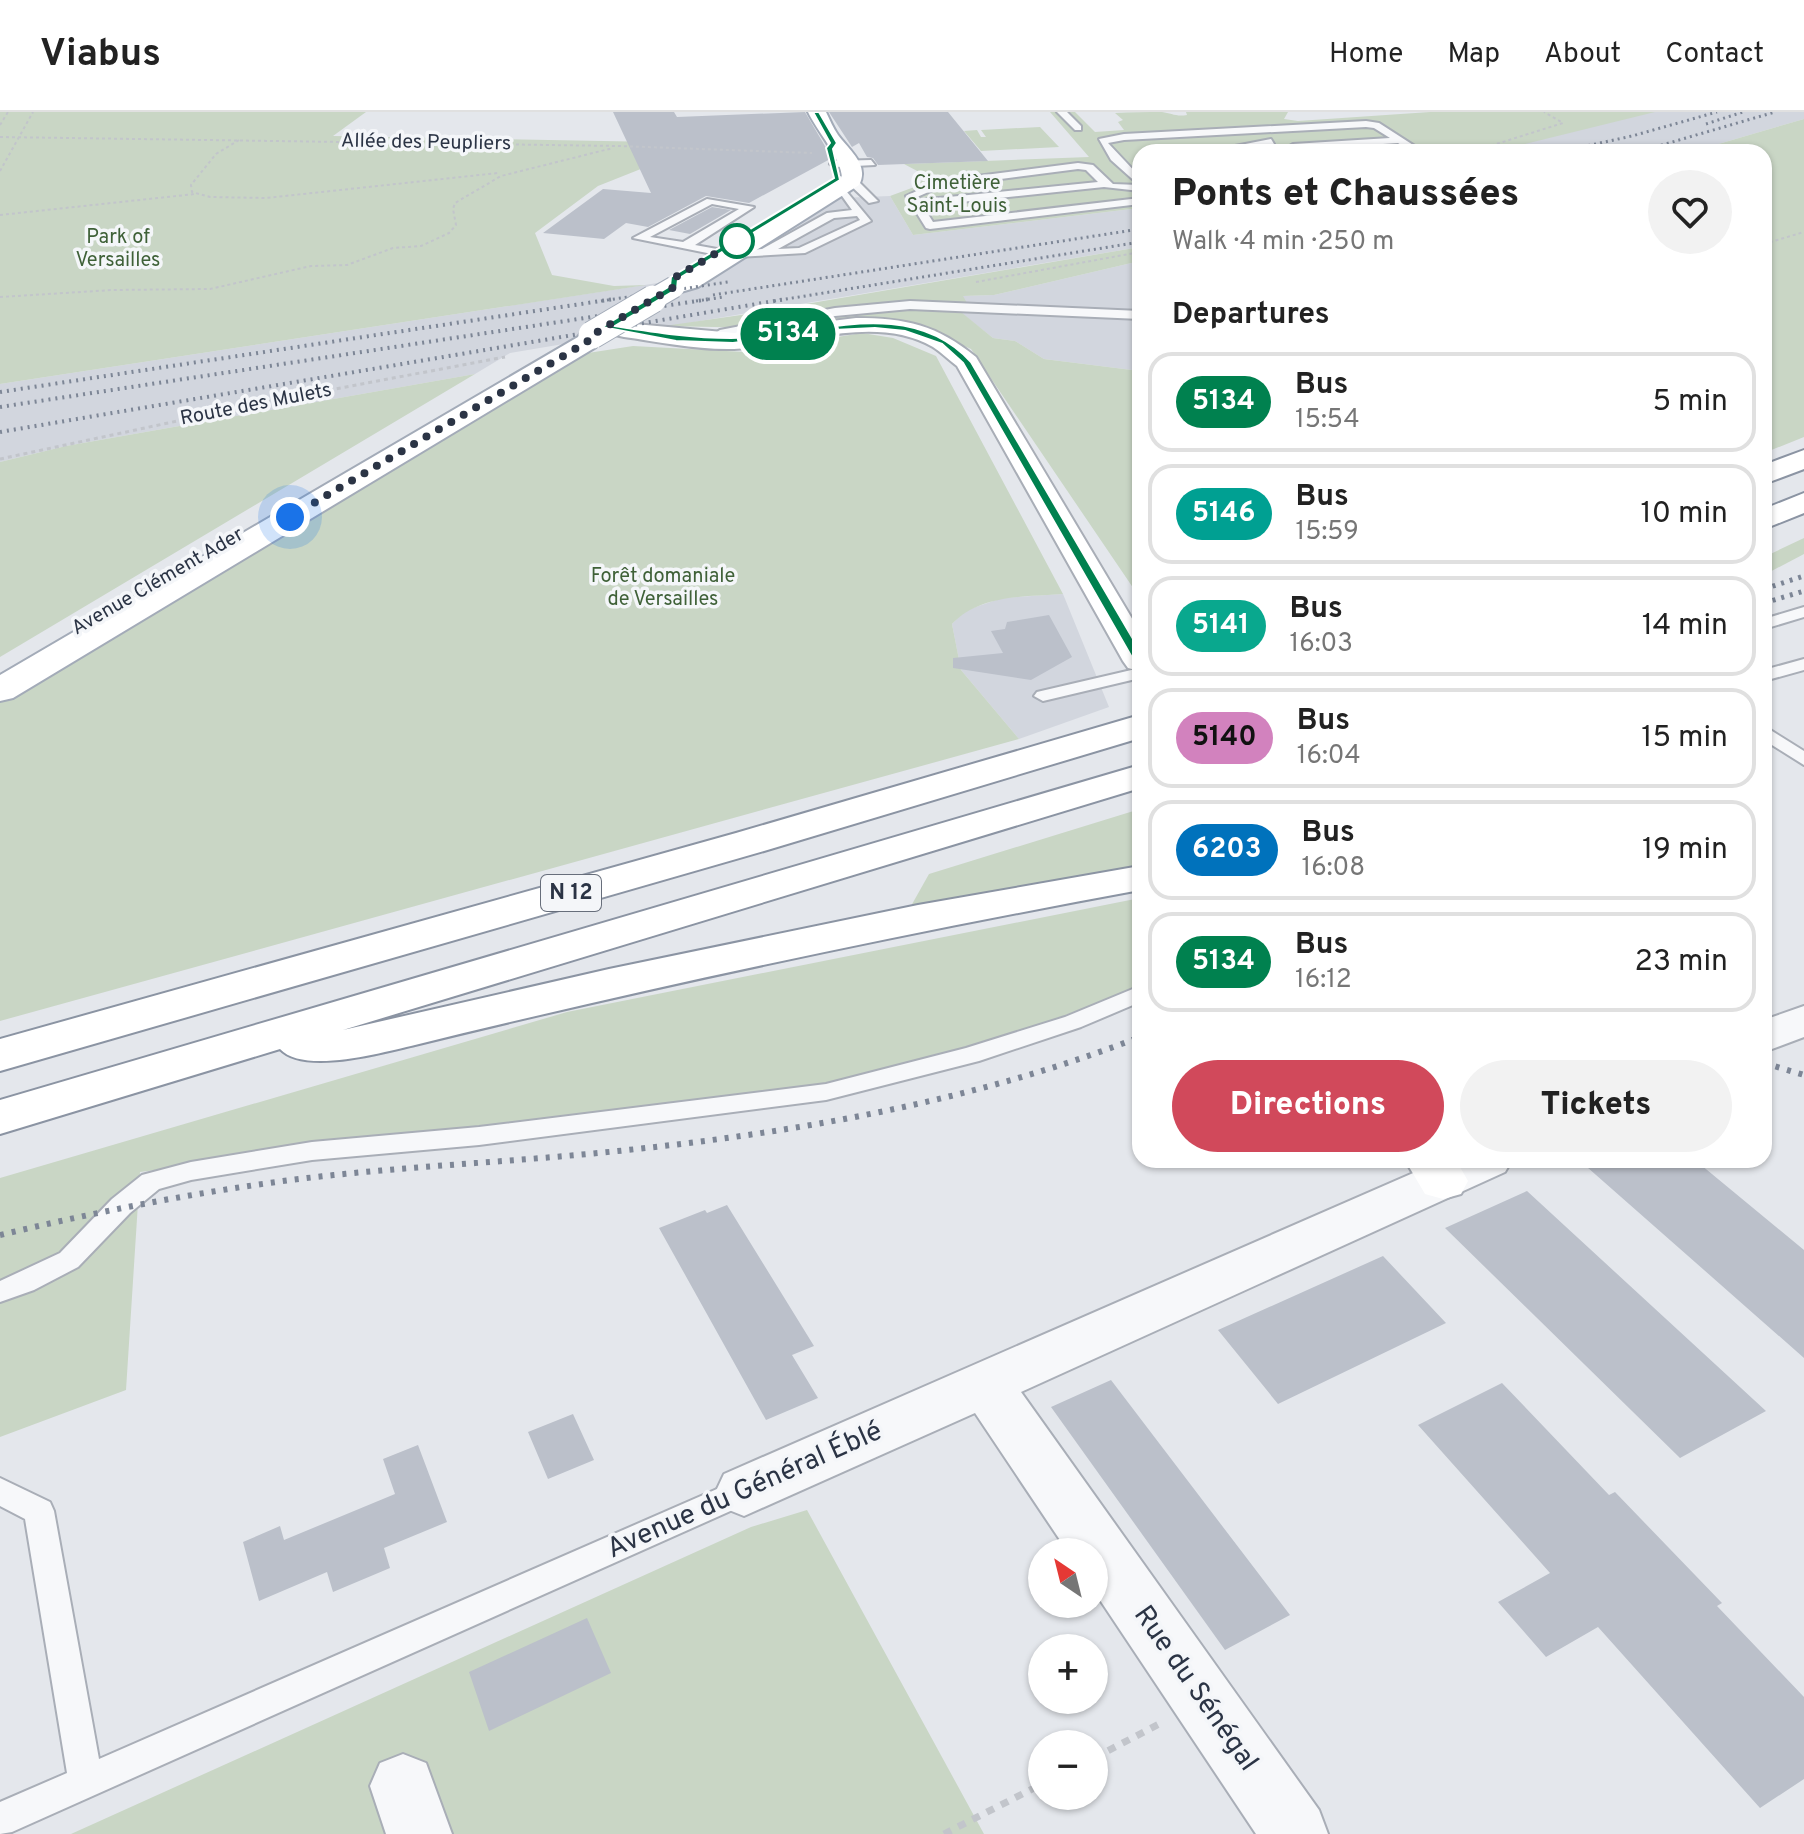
<!DOCTYPE html>
<html lang="en">
<head>
<meta charset="utf-8">
<style>
	body { margin:0; font-family:Overpass,sans-serif; background:#f2f2f2; color:#222; height:100vh; display:flex; flex-direction:column; font-size:30px; white-space:nowrap }
	* { box-sizing:border-box; margin:0 }
	p { font-size:26px; color:#767676 }
	.icon { flex:none; width:44px; height:44px; fill:none; stroke:currentColor; stroke-width:2; stroke-linecap:round; stroke-linejoin:round }
	.map { position:relative; flex:1; overflow:hidden }
	.sheet { position:absolute; left:1132px; top:32px; width:640px; height:1024px; display:flex; flex-direction:column; background:#fff; border-radius:24px; box-shadow:0 2px 6px #0004 }
	.sheet>* { flex:none }
	.badge { padding:0 16px; border-radius:26px; font-size:28px; line-height:52px }
	.needle { width:52px; rotate:325deg }
	.fabs { position:absolute; left:1028px; top:1426px; display:grid; gap:16px }
	.fabs a { display:grid; place-items:center; width:80px; height:80px; border-radius:50%; background:#fff; box-shadow:0 2px 6px #0004; font-size:40px }
	.you { position:absolute; width:40px; height:40px; margin:-20px; border:6px solid #fff; border-radius:50%; background:#1a73e8; box-shadow:0 0 0 12px #1a73e833 }
	.map>.badge { position:absolute; translate:-50% -50%; box-shadow:0 0 0 4px #fff }
	h2 { padding:0 40px; font-size:30px; line-height:72px }
	.round { display:grid; place-items:center; flex:none; width:84px; height:84px; border-radius:42px; background:#f2f2f2 }
	.head { display:flex; align-items:center; justify-content:space-between; height:136px; padding:0 40px }
	h1 { font-size:38px; font-weight:800; line-height:60px }
	.primary-button { display:flex; gap:16px; margin-top:auto; padding:16px 40px }
	.primary-button a { flex:1; height:92px; border-radius:48px; background:#d1495b; color:#fff; font-size:32px; font-weight:800; line-height:92px; text-align:center }
	.primary-button a+a { background:#f2f2f2; color:#222 }
	ul { padding:0; list-style:none }
	li { display:flex; align-items:center; gap:24px; height:100px; margin:0 16px 12px; padding:0 24px; border:4px solid #e0e0e0; border-radius:24px }
	li div { flex:1 }
	li b { display:block; font-size:30px }
	li em { font-style:normal }
	li .badge { min-width:88px; font-weight:700; text-align:center }
	header { display:flex; align-items:center; gap:48px; box-sizing:border-box; height:112px; padding:0 40px; background:#fff; border-bottom:2px solid #e0e0e0 }
	header strong { font-size:38px }
	nav { display:flex; gap:44px; margin-inline-start:auto; font-size:28px }
	.map>svg:first-child { display:block }
	.built { fill:#d2d6de }
	.green { fill:#c9d6c5 }
	.building { fill:#bbc0ca }
	.lines { fill:none; stroke-linecap:round; stroke-linejoin:round }
	.lane-casing { stroke:#a9aeb7; stroke-width:4 }
	.street-casing { stroke:#a9aeb7; stroke-width:4 }
	.secondary-casing { stroke:#a9aeb7; stroke-width:4 }
	.primary-casing { stroke:#a3abb8; stroke-width:4 }
	.highway-casing { stroke:#8b94a3; stroke-width:4 }
	.path-far2 { stroke:#c2c5cb; stroke-width:2; stroke-dasharray:3 3; stroke-linecap:butt }
	.path-far1 { stroke:#c2c5cb; stroke-width:3; stroke-dasharray:4 4; stroke-linecap:butt }
	.path { stroke:#c2c5cb; stroke-width:7; stroke-dasharray:8 8; stroke-linecap:butt }
	.lane { fill:#f7f8fa; fill-rule:evenodd }
	.street { fill:#f7f8fa; fill-rule:evenodd }
	.secondary { fill:#fff; fill-rule:evenodd }
	.primary { fill:#fff; fill-rule:evenodd }
	.highway { fill:#fff; fill-rule:evenodd }
	.rail-far3 { stroke:#7d8696; stroke-width:3; stroke-dasharray:2 4; stroke-linecap:butt }
	.rail-far2 { stroke:#7d8696; stroke-width:4; stroke-dasharray:2 5; stroke-linecap:butt }
	.rail-far1 { stroke:#7d8696; stroke-width:5; stroke-dasharray:3 6; stroke-linecap:butt }
	.rail { stroke:#7d8696; stroke-width:6; stroke-dasharray:4 8; stroke-linecap:butt }
	.primary-bridge-far1-casing { stroke:#a3abb8; stroke-width:23; stroke-linecap:butt }
	.primary-bridge-casing { stroke:#a3abb8; stroke-width:29; stroke-linecap:butt }
	.primary-bridge-far1 { stroke:#fff; stroke-width:21 }
	.primary-bridge { stroke:#fff; stroke-width:27 }
	.line { fill:#00814f; stroke:#fff; stroke-width:2 }
	.walk { stroke:#2b3445; stroke-width:8; stroke-dasharray:0 14.4 }
	.stop-dot { fill:#fff; stroke:#00814f; stroke-width:4 }
	.labels { text-anchor:middle; dominant-baseline:central; stroke-width:7; stroke-linejoin:round; paint-order:stroke }
	.far-street-label { font-size:20px; fill:#2b3445; stroke:#f4f6f9 }
	.far-park-label { font-size:20px; fill:#3f6138; stroke:#f4f6f9 }
	.shield { fill:#f4f6f9; stroke:#676e7b; stroke-width:2 }
	.shield-label { font-size:22px; font-weight:bold; fill:#2b3445 }
	.near-street-label { font-size:28px; fill:#2b3445; stroke:#f4f6f9 }
</style>
</head>
<body>
<header>
<strong>Viabus</strong>
<nav><a>Home</a><a>Map</a><a>About</a><a>Contact</a></nav>
</header>
<div class="map">
<svg width="1804" height="1722" viewBox="0 0 1804 1722">
	<rect width="100%" height="100%" fill="#e4e7ec"/>
	<!-- built -->
	<path class="built" d="M1467,0H1804V7L1691,40H1460L1403,3Z
		M890,84L913,123L1140,96V135L510,241L475,262L66,334L0,350V272L716,162L840,86Z
		M1140,149V259L1044,247L1015,229L993,226L960,200L970,198L962,184L994,183Z
		M1063,482L1109,595L1019,627L961,558L952,512L964,499L1002,486Z"/>
	<!-- green -->
	<path class="green" d="M0,0H366L333,24L658,30L676,43L598,74L535,121L552,163L614,174L646,173L0,272Z
		M1050,0H1075L1095,20L1124,18L1118,10L1123,8L1115,1C1130,0 1147,0 1162,0C1171,1 1176,5 1187,3L1186,0H1288L1284,7L1298,9L1430,0H1655L1492,40C1480,40 1469,37 1458,37L1460,40H1140V96L913,123L890,84L917,74L922,68L921,61L904,52L1089,45Z
		M1804,7V325L1764,341V40H1691Z
		M1040,15L1059,35L981,39L964,19L977,18L981,25H986L981,18Z
		M1140,135V149L994,183L963,184L971,198L961,200L993,226L1015,229L1044,247L1140,259V486L971,237L929,219L664,214L741,203Z
		M862,221L893,226L936,244L1063,482C1025,485 980,482 952,512L961,558L1019,627L0,909V591L588,241L633,234L745,240Z
		M475,262L0,545V350L66,334Z
		M1804,426V442L1764,463V445Z
		M1140,697V759L911,794L929,762Z
		M1140,786V875L973,938L820,974L140,1060L126,1278L0,1325V1066L567,900Z
		M807,1398L984,1722H71L751,1415Z"/>
	<!-- building -->
	<path class="building" d="M613,0H674L677,5L805,0L832,46L749,91L706,84L648,115L626,111L604,127L543,121L603,77L651,81Z
		M829,0H948L988,49L878,53L873,46L867,45L859,31L852,35Z
		M712,95L731,98L690,122L669,118Z
		M1049,503L1072,545L1031,568L953,556V546L1003,541L991,519L1005,517L1007,510Z
		M1579,1048H1695L1804,1138V1246Z
		M1527,1079L1766,1299L1680,1346L1445,1116Z
		M727,1093L814,1234L792,1243L818,1286L766,1308L659,1116L705,1098L707,1101Z
		M1383,1144L1446,1211L1278,1292L1218,1218Z
		M1111,1268L1290,1503L1225,1538L1051,1295Z
		M1502,1271L1609,1383L1615,1380L1722,1491L1717,1494L1804,1585V1667L1760,1696L1598,1515L1546,1545L1498,1490L1550,1461L1418,1313Z
		M573,1302L594,1348L548,1367L528,1320Z
		M418,1333L447,1410L384,1436L390,1456L333,1480L327,1460L259,1489L243,1430L280,1414L284,1428L395,1382L383,1347Z
		M587,1506L611,1561L489,1619L469,1560Z"/>
	<g class="lines">
		<!-- lane casing -->
		<g class="lane-casing">
			<path id="lane" d="M1057,0H1067L1081,14V18H1075Z
				M1366,9L1379,11L1424,40H1412L1398,31L1293,38L1288,35L1293,32L1390,26L1374,16L1366,15L1124,28L1108,31L1140,65V79L1104,75L923,94L933,110L1140,86V92L930,117L926,116L906,84L938,69L1078,51L1093,53L1113,72L1139,73L1111,48L1099,27L1124,22ZM1078,57L1086,58L1098,70L919,88L917,85L940,75Z
				M1271,27L1274,32L1247,36L1250,40H1204Z
				M871,48L875,53L835,55L830,52L835,49Z
				M839,64L856,67L878,89L869,91L849,72L835,69V65Z
				M842,74L871,109L805,141L737,145L731,142L717,143L633,126L707,87L754,95L695,133L717,137L746,134L751,138L762,137L827,101L852,98L837,77ZM712,92L739,97L683,130L650,125ZM857,104L860,108L799,136L778,137L834,106Z
				M910,189L1140,199V207L910,197L835,204L724,225L711,232L705,228L720,218L835,196Z
				M1804,495V505L1764,517V507Z
				M1804,547V558L1764,569V558Z
				M1140,556V566L1043,589L1034,584L1037,580Z
				M1764,614L1804,639V653L1764,628Z
				M1140,874V890L1081,915L979,949L826,988L479,1033L312,1048L191,1068L159,1077L130,1101L78,1155L34,1178L0,1190V1169L60,1141L112,1087L142,1063L191,1050L312,1030L479,1015L826,972L966,936L1065,905Z
				M0,1366L50,1390L54,1399L99,1647L733,1370L744,1366L755,1370L759,1379L755,1388L12,1720L0,1722V1690L67,1661L25,1407L0,1394Z"/>
		</g>
		<!-- street casing -->
		<g class="street-casing">
			<path id="street" d="M1804,894V925L1764,940V908Z
				M1443,1048H1512L1505,1060L1021,1280L1319,1698L1328,1722H1256L1094,1479V1440H1068L975,1301L744,1404L724,1396L716,1379L724,1362Z
				M403,1642L426,1651L452,1722H386L370,1674L380,1651Z"/>
		</g>
		<!-- secondary casing -->
		<g class="secondary-casing">
			<path id="secondary" d="M856,206C906,206 937,213 976,245L1140,520V559L1128,556L1123,549L957,254C949,248 941,240 933,235C874,201 797,234 734,237C697,238 660,230 624,225L615,223L612,218L615,213L624,211L734,221Z
				M1405,1048H1456L1468,1069L1461,1082L1443,1087L1425,1082Z"/>
		</g>
		<!-- primary casing -->
		<g class="primary-casing">
			<path id="primary" d="M808,0H826C830,8 833,16 838,23C849,38 870,53 859,73L698,175L674,182L666,180L662,175L666,170L682,165L842,66C842,47 817,19 808,0Z
				M592,216L601,218L604,223L596,235L13,586L0,589V563L578,225L583,218Z"/>
		</g>
		<!-- highway casing -->
		<g class="highway-casing">
			<path id="highway" d="M1804,338V357L1764,372V353Z
				M1804,381V401L1764,417V397Z
				M1140,603V626L764,739L0,959V927L736,721Z
				M1140,653V676L343,918L609,857L918,793L1140,754V778C896,823 655,874 415,933C384,940 304,963 280,937L0,1022V988Z"/>
		</g>
		<!-- path-far2 -->
		<path class="path-far2" d="M0,13L8,0
			M0,25L618,34L812,41
			M239,28L216,42L191,73L192,80L210,85L266,86L498,61
			M1474,39L1563,11L1544,0
			M0,59L33,0
			M0,103L195,82
			M1764,132L1804,120
			M976,170L1140,140
			M0,185L112,178L210,177L311,154L347,153L393,136L421,134L449,121L456,113L453,97L455,91L501,64L613,36"/>
		<!-- path-far1 -->
		<path class="path-far1" d="M0,347L266,290L505,245"/>
		<!-- path -->
		<path class="path" d="M1094,1646L1161,1611
			M944,1722L1042,1672"/>
		<!-- lane -->
		<use href="#lane" class="lane"/>
		<!-- street -->
		<use href="#street" class="street"/>
		<!-- secondary -->
		<use href="#secondary" class="secondary"/>
		<!-- primary -->
		<use href="#primary" class="primary"/>
		<!-- highway -->
		<use href="#highway" class="highway"/>
		<!-- rail-far3 -->
		<path class="rail-far3" d="M1706,12L1743,0
			M1559,40L1632,24L1717,0
			M1638,40L1775,0
			M713,183L1140,117
			M601,189L728,170
			M696,189L724,185
			M774,189L1140,130"/>
		<!-- rail-far2 -->
		<path class="rail-far2" d="M0,280L614,187
			M0,295L710,187
			M0,320L786,187"/>
		<!-- rail-far1 -->
		<path class="rail-far1" d="M1764,477L1804,464
			M1764,491L1804,479"/>
		<!-- rail -->
		<path class="rail" d="M1764,951L1804,963
			M0,1123C96,1100 192,1081 291,1068C393,1055 496,1051 598,1041C782,1023 967,992 1140,925"/>
		<!-- primary-bridge-far1 casing -->
		<g class="primary-bridge-far1-casing">
			<path id="primary-bridge-far1" d="M650,189L674,175"/>
		</g>
		<!-- primary-bridge casing -->
		<g class="primary-bridge-casing">
			<path id="primary-bridge" d="M592,223L653,187"/>
		</g>
		<!-- primary-bridge-far1 -->
		<use href="#primary-bridge-far1" class="primary-bridge-far1"/>
		<!-- primary-bridge -->
		<use href="#primary-bridge" class="primary-bridge"/>
	</g>
	<!-- line -->
	<path class="line" d="M813,0H819L837,31L833,37L840,68L678,167L677,177L615,214C654,220 692,226 731,226C811,225 908,181 971,250L1146,549L1144,552L1134,549L963,251L942,232L905,219L875,216L834,218L733,231L676,229L602,215L670,174L671,165L834,66L826,36L830,31Z"/>
	<g class="lines">
		<!-- walk -->
		<path class="walk" d="M290,405L587,230L592,223L674,175V166L742,126L737,129"/>
	</g>
	<!-- markers -->
	<circle class="stop-dot" cx="737" cy="129" r="16"/>
	<g class="labels">
		<!-- far-street labels -->
		<g class="far-street-label">
			<text transform="translate(426 31) rotate(1)">Allée des Peupliers</text>
			<text transform="translate(256 293) rotate(-11)">Route des Mulets</text>
			<text transform="translate(158 470) rotate(-30)">Avenue Clément Ader</text>
		</g>
		<!-- far-park labels -->
		<g class="far-park-label">
			<text x="957" y="72">Cimetière<tspan x="957" dy="23">Saint-Louis</tspan></text>
			<text x="118" y="126">Park of<tspan x="118" dy="23">Versailles</tspan></text>
			<text x="663" y="465">Forêt domaniale<tspan x="663" dy="23">de Versailles</tspan></text>
		</g>
		<!-- shield labels -->
		<rect class="shield" x="541" y="763" width="60" height="36" rx="6"/>
		<g class="shield-label">
			<text x="571" y="781">N 12</text>
		</g>
		<!-- near-street labels -->
		<g class="near-street-label">
			<text transform="translate(745 1379) rotate(-24)">Avenue du Général Éblé</text>
			<text transform="translate(1195 1577) rotate(55)">Rue du Sénégal</text>
		</g>
	</g>
</svg>
<div class="fabs">
<a><svg class="needle" viewBox="-14 -14 28 28"><path d="M0-13l5 13h-10z" fill="#e53935"/><path d="M0 13l5-13h-10z" fill="#767676"/></svg></a>
<a>+</a>
<a>−</a>
</div>
<div class="you" style="left:290px;top:405px"></div>
<b class="badge" style="left:788px;top:222px;background:#00814f;color:#fff">5134</b>
<section class="sheet">
<div class="head"><div><h1>Ponts et Chaussées</h1><p>Walk · 4 min · 250 m</p></div><a class="round"><svg class="icon" aria-label="heart" viewBox="0 0 24 24"><path d="M12 20l-8-8c-3-5 5-10 8-4 3-6 11-1 8 4z"/></svg></a></div>
<h2>Departures</h2>
<ul>
<li><span class="badge" style="background:#00814f;color:#fff">5134</span><div><b>Bus</b><p>15:54</p></div><em>5 min</em></li>
<li><span class="badge" style="background:#00a092;color:#fff">5146</span><div><b>Bus</b><p>15:59</p></div><em>10 min</em></li>
<li><span class="badge" style="background:#09a88e;color:#fff">5141</span><div><b>Bus</b><p>16:03</p></div><em>14 min</em></li>
<li><span class="badge" style="background:#d282be;color:#111">5140</span><div><b>Bus</b><p>16:04</p></div><em>15 min</em></li>
<li><span class="badge" style="background:#0072bc;color:#fff">6203</span><div><b>Bus</b><p>16:08</p></div><em>19 min</em></li>
<li><span class="badge" style="background:#00814f;color:#fff">5134</span><div><b>Bus</b><p>16:12</p></div><em>23 min</em></li>
</ul>
<div class="primary-button"><a>Directions</a><a>Tickets</a></div>
</section>
</div>
</body>
</html>
